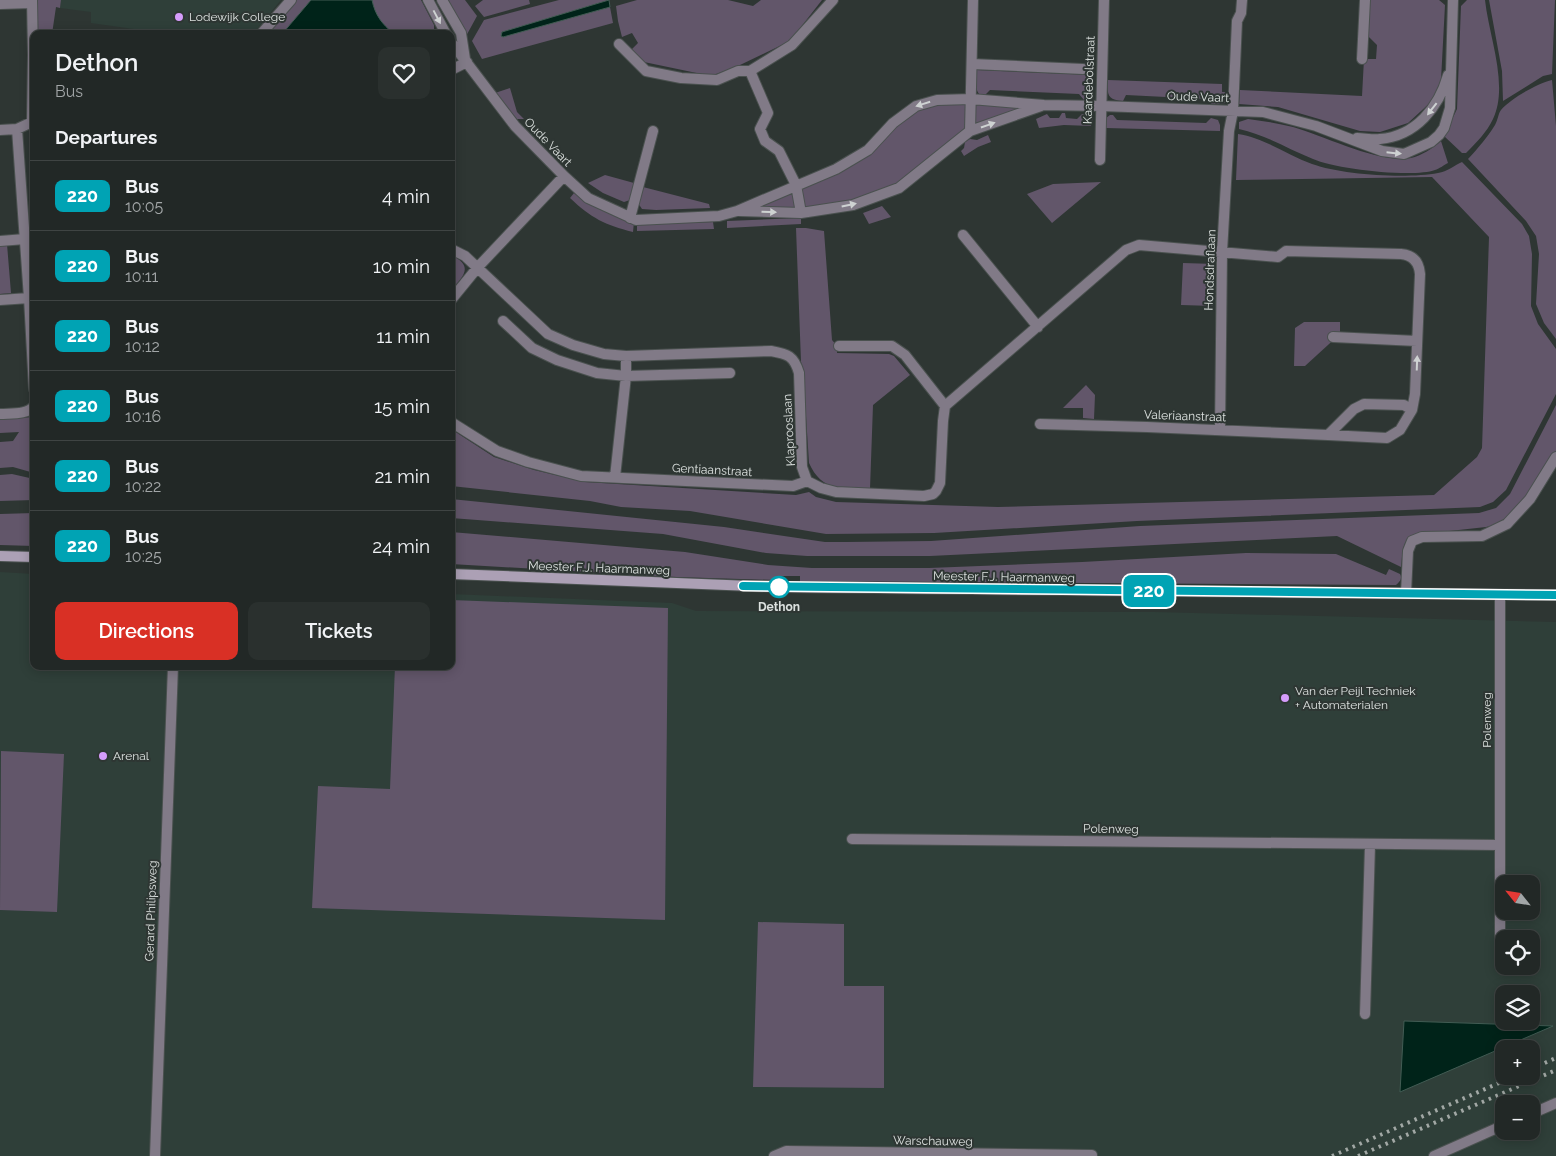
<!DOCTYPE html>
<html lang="en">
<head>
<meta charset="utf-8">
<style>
	body { margin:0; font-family:Raleway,sans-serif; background:#2a302e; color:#f1f3f6; height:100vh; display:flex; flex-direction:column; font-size:19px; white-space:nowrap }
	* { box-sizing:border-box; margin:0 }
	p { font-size:16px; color:#a2a6a7 }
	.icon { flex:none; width:28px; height:28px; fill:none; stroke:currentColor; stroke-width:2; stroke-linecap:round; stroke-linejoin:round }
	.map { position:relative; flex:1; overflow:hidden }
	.details { position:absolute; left:30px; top:30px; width:425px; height:640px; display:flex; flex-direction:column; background:#222826; border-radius:10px; box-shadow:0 2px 12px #0003,0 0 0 1px #3f4443 }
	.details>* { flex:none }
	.badge { padding:0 10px; border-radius:8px; font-size:18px; line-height:32px }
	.needle { width:32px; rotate:300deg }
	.fabs { position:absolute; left:1495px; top:875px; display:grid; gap:10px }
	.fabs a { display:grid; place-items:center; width:45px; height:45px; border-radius:10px; background:#222826; box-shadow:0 2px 12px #0003,0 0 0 1px #3f4443; font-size:25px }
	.map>.badge { position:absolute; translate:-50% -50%; box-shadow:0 0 0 2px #fff }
	h2 { padding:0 25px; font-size:19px; line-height:45px }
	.round { display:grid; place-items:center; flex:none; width:52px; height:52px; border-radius:10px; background:#2a302e }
	.headline { display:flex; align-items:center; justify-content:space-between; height:85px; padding:0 25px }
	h1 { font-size:24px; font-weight:600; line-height:38px }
	.action { display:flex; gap:10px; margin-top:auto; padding:10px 25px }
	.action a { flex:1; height:58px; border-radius:10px; background:#d93025; color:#fff; font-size:20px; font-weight:600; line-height:58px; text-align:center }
	.action a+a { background:#2a302e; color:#f1f3f6 }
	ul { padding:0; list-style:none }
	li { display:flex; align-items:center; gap:15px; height:70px; padding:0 25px; border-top:1px solid #3f4443 }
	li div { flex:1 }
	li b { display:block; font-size:19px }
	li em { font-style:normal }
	li .badge { min-width:55px; font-weight:700; text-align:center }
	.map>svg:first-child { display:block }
	.built { fill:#2f3f39; fill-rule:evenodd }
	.green { fill:#62566a }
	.water { fill:#002319; stroke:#425c54 }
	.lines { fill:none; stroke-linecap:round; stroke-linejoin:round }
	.street-casing { stroke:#4a514f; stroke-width:12 }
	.secondary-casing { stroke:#4a514f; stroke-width:12 }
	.street { stroke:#817a87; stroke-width:10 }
	.secondary { stroke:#aca0b5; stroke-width:10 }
	.rail { stroke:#a2a8a5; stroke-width:4; stroke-dasharray:2.5 5; stroke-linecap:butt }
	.oneway { fill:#ced2d2 }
	.line-casing { stroke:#fff; stroke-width:11 }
	.line { stroke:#00a3b4; stroke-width:8 }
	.poi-dot { fill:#d59cfb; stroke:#2e3633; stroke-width:2 }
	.stop-dot { fill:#fff; stroke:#00a3b4; stroke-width:2.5 }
	.labels { text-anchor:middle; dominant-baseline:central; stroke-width:4; stroke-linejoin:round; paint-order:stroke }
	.poi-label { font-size:12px; fill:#dce1df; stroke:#2e3633; text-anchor:start }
	.street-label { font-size:12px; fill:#dce1df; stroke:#2e3633 }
	.stop-label { font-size:12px; font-weight:bold; fill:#dce1df; stroke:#2e3633 }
</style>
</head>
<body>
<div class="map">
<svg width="1556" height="1156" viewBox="0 0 1556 1156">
	<rect width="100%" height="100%" fill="#2e3633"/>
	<!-- built -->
	<path class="built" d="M61,0H281L253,34H169L91,23V12L60,8Z
		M0,572L34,574V666H451V594L672,603L696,611L1155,612L1556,622V1156H0ZM1504,884H1531V911H1504ZM1504,939H1531V966H1504ZM1504,994H1531V1021H1504ZM1504,1049H1531V1076H1504ZM1504,1104H1531V1131H1504Z"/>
	<!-- green -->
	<path class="green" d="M37,0H61L60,8L56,7L52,34H37Z
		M295,0H311L282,34H266Z
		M372,0H421L434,25V34C426,34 399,36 393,33C381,28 374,12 372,0Z
		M444,0H465L477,16L465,38Z
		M483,0H529L530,4L484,17L475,6Z
		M559,0H609L502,32L501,36L503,37L610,7L613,23L482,59L472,41L484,20Z
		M637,0H728L753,6L761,0H822L790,41L740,65L711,76L644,62L637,57L631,50L638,43L632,33L622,37L618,21L616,6Z
		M1369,0H1439L1445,5L1441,80L1432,101L1408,123L1380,132L1360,131L1278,107L1239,104L1240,90L1362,96L1364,59H1376L1377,45L1367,35Z
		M1467,0H1485C1489,37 1509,85 1493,119C1487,132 1476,143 1466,153H1462L1444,136L1457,109L1461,6Z
		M1489,0H1555L1552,74L1543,76L1503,101L1502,71Z
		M977,70L1093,75V96L1084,100L1079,94L990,90L983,97C973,92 977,80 977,70Z
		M1108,80L1222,84V92H1230C1230,105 1223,104 1212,104L1206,99L1126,95L1123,101C1107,100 1107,94 1108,80Z
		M1552,80L1556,126V339L1544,323L1536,304L1539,254L1536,236L1526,221L1468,159C1478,148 1487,138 1495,125C1498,120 1498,114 1501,110C1510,99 1538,83 1552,80Z
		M510,88L517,112L524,119H517L495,93Z
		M937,100L1044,105L970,131L899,188L853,205L737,211L868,150L893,123Z
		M1062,113H1065L1066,118L1077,119L1082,114H1090L1093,117L1091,126L1064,125L1039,128L1036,119L1047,114L1050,118H1059Z
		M1110,115H1113L1117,120L1206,123L1211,118L1218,120L1220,125V131L1106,128V118Z
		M1248,119C1263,121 1278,123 1293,127C1325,136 1379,164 1411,158C1421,156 1433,148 1441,141L1448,163C1444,165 1439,169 1435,170C1413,178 1335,169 1313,159C1288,149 1266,135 1239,129V122Z
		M1238,134C1265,138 1287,155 1312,164C1343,175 1406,179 1438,173C1447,172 1455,165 1462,162L1522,224L1529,236L1532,254L1531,306L1538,324L1556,349V394L1506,490L1493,502L1480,507L1137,521L934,533L826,534L690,511L621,507L590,501L451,486V429L494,457L534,470L585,482L796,495L809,492L816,497L836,502L998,507L1434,495L1477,457L1482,448L1489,237L1432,177L1236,180Z
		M988,135L991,142L978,147L964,156L961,151L964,148L965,142L970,139L977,140Z
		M605,175L634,183L630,200L624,202L603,193L588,183Z
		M1101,182L1052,223L1027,194L1053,184Z
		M643,187L709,204L710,208L656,210L642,209L638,203Z
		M574,193C593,207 612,216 634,222L633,232C605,225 591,218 570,198Z
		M882,206L891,217L869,224L863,213Z
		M801,218V224L727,228V221Z
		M713,222L714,229L637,231V224Z
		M796,228H806L824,231L832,340L837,346V353L889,354L894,356L910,375L873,405L870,489C842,488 822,492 809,463L803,370L801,362Z
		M0,244H7L11,293L0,294Z
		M451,255C474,266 464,276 451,290Z
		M1183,263L1215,264L1213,306L1181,305Z
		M1304,322H1340V334L1305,366H1294L1295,328Z
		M1086,385L1095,395L1094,419L1083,418V408H1063Z
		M1556,405V451L1540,481L1506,519L1496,525L1486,527L1413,535C1401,541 1403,555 1401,567L1337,536L930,556H807L766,553L663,534L451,518V499L724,527L825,542H846L931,541L1140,526L1479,513L1496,508L1510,494Z
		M34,417V473L13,467L0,468V442L13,441L19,432L0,433V419Z
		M12,474L34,479V500L0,501V475Z
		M34,513V546L0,545V514Z
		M451,532L685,552L768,565L812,568H929L1082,562L1246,553L1336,554L1386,575L1389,569L1400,574C1403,579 1399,582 1396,585L800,581V576H777L776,580L676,577L451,564Z
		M451,600L668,608L665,920L312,908L318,786L390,789L395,666H451Z
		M1,751L64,754L57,912L0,910Z
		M758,922L844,924V986H884V1088L753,1087Z"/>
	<!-- water -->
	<path class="water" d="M311,0H372C375,15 382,24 394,34H282Z
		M609,0L610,7L503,37L501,36L502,32Z
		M1404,1021L1553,1026L1400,1092Z"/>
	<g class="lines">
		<!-- street casing -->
		<g class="street-casing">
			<path id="street" d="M428,0L446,34
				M442,0L461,33L465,59
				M0,4L32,3
				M261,34L291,0
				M451,42L515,126L564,176L588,198L636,220L719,216L737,211L836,169L868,150L893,123L916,106L937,100L971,99L1044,105L1101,106L1263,112L1316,126L1382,151L1404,154L1431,142L1439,135L1444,128L1450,108L1453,0
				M619,44L646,71L681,78L717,80L738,71H750L792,45L833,0
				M1362,59L1365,0
				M972,64L1083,69
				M451,70L467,62
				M750,71L768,113L760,129L765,141L779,151L796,185L801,213
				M17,129L29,298L34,389
				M0,130L17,129L32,122L33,55L32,0
				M970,131L973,0
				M1357,138C1364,138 1373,140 1380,139C1416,136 1439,107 1448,75
				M1100,160L1104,0
				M740,211L801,213L853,205L899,188L970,131L1041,106
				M630,218L653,131
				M963,235L1038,327
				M0,241L25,239
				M451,249L465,256L548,334L573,345L604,354L626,356L771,351C788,354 794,356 799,373L802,467L807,481L821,488L836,492L924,496L933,494L936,491L940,483L943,421L945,406L1126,250L1139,245L1278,257L1286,251L1401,254C1413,255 1419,262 1420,274L1415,394L1412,410
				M0,300L29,298
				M451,300L478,267L564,176
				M503,321L532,348L557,360L597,373L626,376L730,373
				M1333,337L1417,341
				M839,346H892L905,355L945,406
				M0,414C11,413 27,415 34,406
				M451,422L497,451L528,462L581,476L793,486L807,481
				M1040,424L1147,427L1328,435L1354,409L1364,404L1404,405L1412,410L1400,430L1387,438L1328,435
				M1220,430L1222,252L1229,131L1233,111L1237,21L1241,13L1242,0
				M615,477L626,376V356
				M1406,593L1408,551L1412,541L1422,537L1482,536L1507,524L1530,499L1556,457
				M852,839L1500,845
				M1500,947V595
				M1365,1014L1370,845
				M1531,1114L1556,1103
				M155,1156L173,666
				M774,1156L786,1151L1092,1155
				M1434,1156L1504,1125"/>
		</g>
		<!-- secondary casing -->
		<g class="secondary-casing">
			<path id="secondary" d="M0,556L34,557
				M451,574L778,587L1556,595"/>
		</g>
		<!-- street -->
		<use href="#street" class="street"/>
		<!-- secondary -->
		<use href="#secondary" class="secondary"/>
		<!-- rail -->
		<path class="rail" d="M1531,1069L1556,1058
			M1332,1156L1515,1076
			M1358,1156L1556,1070"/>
	</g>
	<!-- one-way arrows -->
	<defs><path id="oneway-solid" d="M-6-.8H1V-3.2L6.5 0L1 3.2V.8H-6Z" transform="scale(1.25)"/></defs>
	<g class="oneway">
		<use href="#oneway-solid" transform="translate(437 17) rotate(62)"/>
		<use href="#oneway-solid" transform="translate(923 104) rotate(163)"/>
		<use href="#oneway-solid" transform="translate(1432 109) rotate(128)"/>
		<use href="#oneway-solid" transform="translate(988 125) rotate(-19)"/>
		<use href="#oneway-solid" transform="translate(1394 153) rotate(6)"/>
		<use href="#oneway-solid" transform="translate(849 205) rotate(-12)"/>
		<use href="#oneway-solid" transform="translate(769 212) rotate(2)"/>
		<use href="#oneway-solid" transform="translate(1417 363) rotate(-88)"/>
	</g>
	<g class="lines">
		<!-- line casing -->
		<g class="line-casing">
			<path id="line" d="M743,586L1556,595"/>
		</g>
		<!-- line -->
		<use href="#line" class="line"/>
	</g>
	<!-- markers -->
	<g class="poi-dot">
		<circle cx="179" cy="17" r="5"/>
		<circle cx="1285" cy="698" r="5"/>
		<circle cx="103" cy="756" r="5"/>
	</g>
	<circle class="stop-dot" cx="779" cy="587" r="10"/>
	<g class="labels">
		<!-- poi labels -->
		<g class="poi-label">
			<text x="189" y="17">Lodewijk College</text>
			<text x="1295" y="691">Van der Peijl Techniek<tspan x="1295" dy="14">+ Automaterialen</tspan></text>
			<text x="113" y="756">Arenal</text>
		</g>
		<!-- street labels -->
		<g class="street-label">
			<text transform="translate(1089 80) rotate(-88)">Kaardebolstraat</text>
			<text transform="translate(1198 97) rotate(2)">Oude Vaart</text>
			<text transform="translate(548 142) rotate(46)">Oude Vaart</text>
			<text transform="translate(1210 270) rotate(-88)">Hondsdraflaan</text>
			<text transform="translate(1185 416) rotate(2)">Valeriaanstraat</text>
			<text transform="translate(789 430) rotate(-93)">Klaprooslaan</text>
			<text transform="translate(712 470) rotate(3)">Gentiaanstraat</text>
			<text transform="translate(599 568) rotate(2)">Meester F.J. Haarmanweg</text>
			<text transform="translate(1004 577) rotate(1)">Meester F.J. Haarmanweg</text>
			<text transform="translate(1487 720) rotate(-90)">Polenweg</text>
			<text transform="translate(1111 829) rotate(1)">Polenweg</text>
			<text transform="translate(151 911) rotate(-88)">Gerard Philipsweg</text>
			<text transform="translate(933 1141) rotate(1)">Warschauweg</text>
		</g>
		<!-- stop labels -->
		<g class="stop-label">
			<text x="779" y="607">Dethon</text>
		</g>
	</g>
</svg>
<div class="fabs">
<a><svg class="needle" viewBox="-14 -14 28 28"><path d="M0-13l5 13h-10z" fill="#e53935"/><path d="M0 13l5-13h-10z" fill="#a2a6a7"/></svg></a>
<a><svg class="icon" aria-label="locate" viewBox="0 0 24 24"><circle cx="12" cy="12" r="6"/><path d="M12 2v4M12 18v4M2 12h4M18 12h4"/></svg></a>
<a><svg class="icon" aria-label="layers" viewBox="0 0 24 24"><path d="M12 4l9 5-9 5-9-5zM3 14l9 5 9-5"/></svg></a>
<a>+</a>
<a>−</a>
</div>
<b class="badge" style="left:1149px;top:591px;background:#00a3b4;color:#fff">220</b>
<section class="details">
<div class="headline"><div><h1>Dethon</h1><p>Bus</p></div><a class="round"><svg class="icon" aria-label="heart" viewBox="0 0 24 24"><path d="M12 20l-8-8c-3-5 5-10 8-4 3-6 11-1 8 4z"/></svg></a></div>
<h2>Departures</h2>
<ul>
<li><span class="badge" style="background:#00a3b4;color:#fff">220</span><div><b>Bus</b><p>10:05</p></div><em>4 min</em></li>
<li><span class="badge" style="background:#00a3b4;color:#fff">220</span><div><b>Bus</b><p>10:11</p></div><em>10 min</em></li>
<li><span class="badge" style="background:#00a3b4;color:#fff">220</span><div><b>Bus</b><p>10:12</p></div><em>11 min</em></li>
<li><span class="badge" style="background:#00a3b4;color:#fff">220</span><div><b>Bus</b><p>10:16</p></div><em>15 min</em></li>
<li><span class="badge" style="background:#00a3b4;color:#fff">220</span><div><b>Bus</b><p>10:22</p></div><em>21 min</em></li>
<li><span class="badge" style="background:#00a3b4;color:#fff">220</span><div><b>Bus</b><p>10:25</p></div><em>24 min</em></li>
</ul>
<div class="action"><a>Directions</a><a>Tickets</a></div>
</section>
</div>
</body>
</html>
